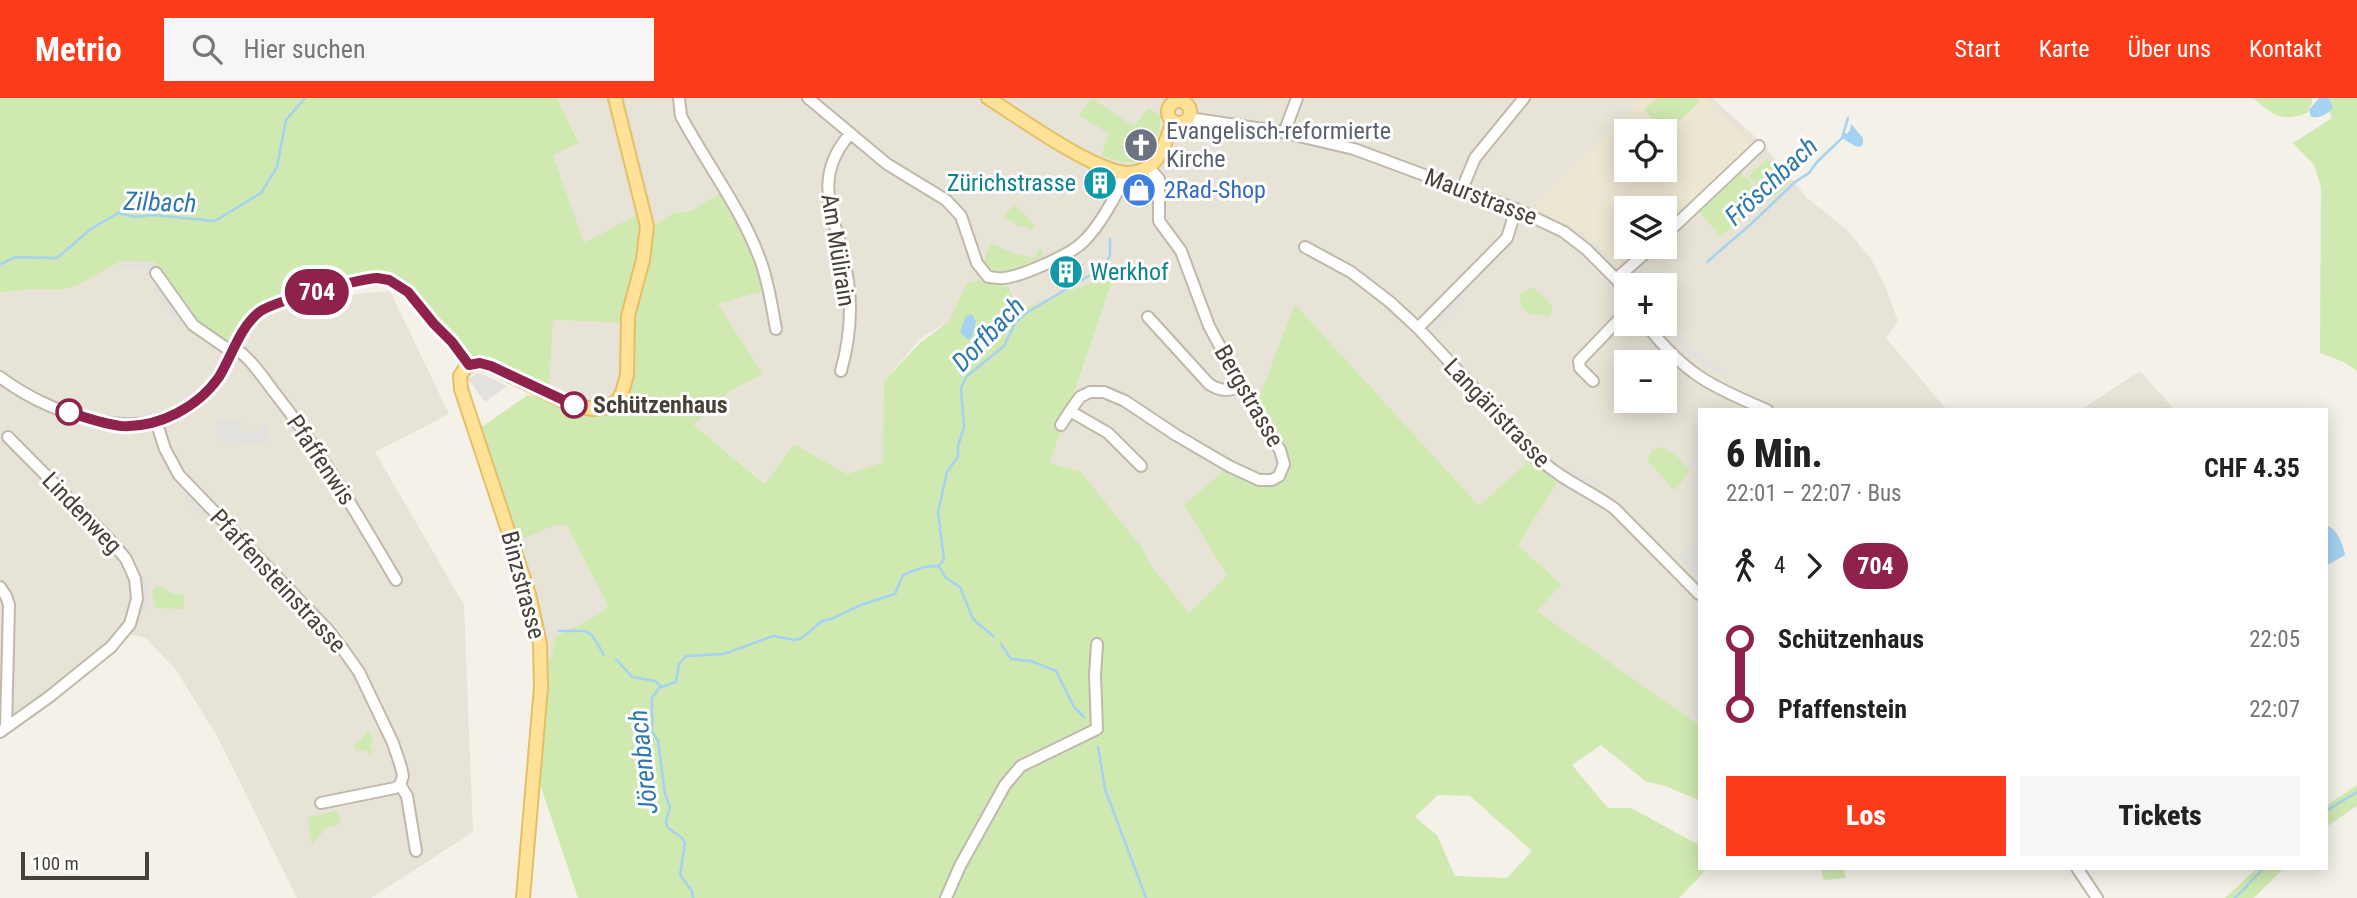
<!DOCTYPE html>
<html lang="de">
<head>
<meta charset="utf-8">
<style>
	body { margin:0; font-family:"Roboto Condensed",sans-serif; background:#f6f6f6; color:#222; height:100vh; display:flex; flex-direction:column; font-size:26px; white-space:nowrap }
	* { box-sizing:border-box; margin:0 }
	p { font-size:23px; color:#767676 }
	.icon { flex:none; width:38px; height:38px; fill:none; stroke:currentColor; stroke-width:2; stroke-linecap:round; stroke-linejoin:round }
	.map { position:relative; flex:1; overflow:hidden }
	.side { position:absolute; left:1698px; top:310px; width:630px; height:462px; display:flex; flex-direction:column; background:#fff; border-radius:0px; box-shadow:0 4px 18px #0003 }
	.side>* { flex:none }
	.badge { padding:0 14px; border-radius:23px; font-size:24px; line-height:46px }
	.controls { position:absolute; left:1614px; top:21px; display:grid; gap:14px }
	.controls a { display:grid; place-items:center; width:63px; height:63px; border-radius:0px; background:#fff; box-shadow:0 4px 18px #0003; font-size:35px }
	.scale { position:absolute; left:21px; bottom:18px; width:128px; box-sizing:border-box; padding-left:7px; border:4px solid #484137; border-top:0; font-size:19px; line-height:24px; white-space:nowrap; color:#484137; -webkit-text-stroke:5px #fff; paint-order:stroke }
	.map>.badge { position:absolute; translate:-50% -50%; box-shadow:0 0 0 4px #fff }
	.legs { display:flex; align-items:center; gap:10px; height:77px; padding:0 28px; font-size:23px }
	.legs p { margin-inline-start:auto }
	.summary { display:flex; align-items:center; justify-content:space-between; height:119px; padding:0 28px }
	h1 { font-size:38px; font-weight:800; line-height:52px }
	.action { display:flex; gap:14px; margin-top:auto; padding:14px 28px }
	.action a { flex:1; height:80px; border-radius:0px; background:#fb3b19; color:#fff; font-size:28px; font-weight:800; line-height:80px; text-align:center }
	.action a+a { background:#f6f6f6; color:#222 }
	ul { padding:0 28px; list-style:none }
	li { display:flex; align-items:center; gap:24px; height:70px; font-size:26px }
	li i { display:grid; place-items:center; width:10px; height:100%; margin:0 9px; background:currentColor }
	li i::after { content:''; width:18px; height:18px; margin:-9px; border:5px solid; border-radius:50%; background:#fff }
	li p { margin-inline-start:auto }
	li:first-child i { background:linear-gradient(#0000 50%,currentColor 0) }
	li:last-child i { background:linear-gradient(currentColor 50%,#0000 0) }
	header { display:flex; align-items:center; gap:42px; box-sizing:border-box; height:98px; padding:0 35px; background:#fb3b19; color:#fff }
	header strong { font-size:33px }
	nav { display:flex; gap:38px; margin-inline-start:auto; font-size:24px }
	.search { width:490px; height:63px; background:#f6f6f6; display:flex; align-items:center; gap:18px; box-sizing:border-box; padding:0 24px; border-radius:0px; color:#767676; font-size:26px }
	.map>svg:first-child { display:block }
	.residential { fill:#e8e3d7; fill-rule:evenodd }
	.education { fill:#ede6d3; fill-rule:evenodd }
	.green { fill:#d0e9b1; fill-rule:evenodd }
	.parking { fill:#e3e1dd }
	.water { fill:#a5d2f1 }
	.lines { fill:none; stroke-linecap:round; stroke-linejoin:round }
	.stream { stroke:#a5d2f1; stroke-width:2.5 }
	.minor-casing { stroke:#c0b9ab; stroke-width:14 }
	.major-casing { stroke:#e5bf66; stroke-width:16 }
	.minor { stroke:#fff; stroke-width:10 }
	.major { stroke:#ffe197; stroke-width:12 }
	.line-1-casing { stroke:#fff; stroke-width:16 }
	.line-1 { stroke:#8e224d; stroke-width:10 }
	.stop-1-dot { fill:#fff; stroke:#8e224d; stroke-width:3.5 }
	.labels { text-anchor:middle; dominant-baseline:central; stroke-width:6; stroke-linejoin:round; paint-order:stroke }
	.worship-label { font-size:24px; fill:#5b616d; stroke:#fff; text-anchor:start }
	.culture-label { font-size:24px; fill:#0d838f; stroke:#fff; text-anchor:end }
	.shop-label { font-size:24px; fill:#366cbe; stroke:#fff; text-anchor:start }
	.street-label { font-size:24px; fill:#484137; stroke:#fff }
	.stop-label { font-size:24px; font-weight:bold; fill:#484137; stroke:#fff; text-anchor:start }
	.water-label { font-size:26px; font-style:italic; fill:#2e78ad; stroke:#fff }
</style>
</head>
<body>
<header>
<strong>Metrio</strong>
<div class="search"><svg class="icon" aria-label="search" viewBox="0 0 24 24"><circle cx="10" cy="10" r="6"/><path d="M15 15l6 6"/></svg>Hier suchen</div>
<nav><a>Start</a><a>Karte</a><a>Über uns</a><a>Kontakt</a></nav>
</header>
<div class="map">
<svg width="2357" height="800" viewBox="0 0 2357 800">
	<rect width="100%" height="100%" fill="#f4f1e9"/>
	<!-- residential -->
	<path class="residential" d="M557,0H1712L1761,44L1808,101L1846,131L1871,161L1885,188L1898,223L1886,240L1946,311L1699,312V627L1537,513L1562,487L1518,447L1557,385L1532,360L1479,409L1296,207L1279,378L1272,382L1229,369L1211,385L1227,477L1189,515L1151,467L1143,451L1050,366L1115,177L1016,213L967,185L949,223L921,240L884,283V364L847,376L794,346L766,386L694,327L730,293L763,276L718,206L724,93L690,113L673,115L656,126L647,128L644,113L584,146L553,57L579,44ZM1626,33H1664V72H1626ZM1626,110H1664V149H1626ZM1626,187H1664V226H1626ZM1626,264H1664V303H1626Z
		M121,163L156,164L244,232L282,203L390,193L449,316L375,354L464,507L473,734L371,800H297L217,638L176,572L146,540L124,535L0,632V195L31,191L59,192L77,188Z
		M553,222L628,225L625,289L602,310L549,296Z
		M2140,273L2174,311H2082Z
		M556,427H567L608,508L599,516L554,540L552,558L541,569L513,445Z"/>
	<!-- education -->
	<path class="education" d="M1642,0H1706L1755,48L1664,132V110H1626V149H1647L1625,169H1619L1597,146L1580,133L1534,109ZM1626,33H1664V72H1626Z"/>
	<!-- green -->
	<path class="green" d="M0,0H557L579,45L553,57L584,145L644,113L647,127L656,126L673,115L690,113L724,93L769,191L718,206L763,276L730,293L694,327L765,386L794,346L847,376L883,364L884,283L920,245L949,223L967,185L979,182L1009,189L1016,213L1115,176L1050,365L1081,374L1143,451L1151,467L1189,515L1227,477L1184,407L1229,368L1259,382L1279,378L1280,358L1254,313L1295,206L1479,408L1532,360L1557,385L1518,447L1562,487L1537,513L1699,627V702L1665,688L1645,683L1601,647L1572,667L1608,710H1631L1699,747V770H1708L1679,800H578L534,668L541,569L552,558L554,540L599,516L608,508L567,427H556L513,445L480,330L528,297L581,309L619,300L627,225L553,222L549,296L491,268L469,267L408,194L382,181L264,210L232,254L209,239L156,175V165L121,163L77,188L59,192L31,191L0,195ZM1438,697L1470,698L1532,753L1507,780L1455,778L1437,737L1415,719Z
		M1092,0L1134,29L1148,10L1161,18C1157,60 1142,74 1102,58L1108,35L1079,17Z
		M1657,0H1698L1701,3L1666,35L1644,12Z
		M2253,0H2312V5L2307,15C2280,25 2274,17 2253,0Z
		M2323,0H2357V273L2344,264L2320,255L2321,89L2314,67L2293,45L2332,20Z
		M1767,61L1789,85L1770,102L1748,78Z
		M1739,72L1764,100L1721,139L1696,110Z
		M1014,105L1035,128L1032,133L1024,128L1016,129V126L1004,119Z
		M991,145L1019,158L1022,156L1033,161L1041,148L1043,158L1020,169H1014L1011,174C998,175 992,173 984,162Z
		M1533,189L1552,207L1551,216L1548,218L1529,216L1521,208L1520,196Z
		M1662,349L1677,358L1689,373L1675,393L1647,362L1652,352Z
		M157,487L174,496H184V511L155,510L152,494Z
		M368,632L373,639L370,649L373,653L369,657L365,652L357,653L353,647L360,643Z
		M2357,687V708L2326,729V708Z
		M337,712L341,726L327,729L312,747L308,720Z
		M1820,770H1843L1846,780L1824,782Z
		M2257,770H2284L2254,800H2225Z"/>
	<!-- parking -->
	<path class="parking" d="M121,163L156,164V175L146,170H119Z
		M164,185L193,227L176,225L152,189Z
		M1460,199L1465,203L1437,231L1433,226Z
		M1671,228L1694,252L1726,274L1718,276L1687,253L1665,231Z
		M478,275L488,279L507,288L485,304L468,281Z
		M217,321H242V333H257L268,324V345L216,344Z
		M1571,370L1600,385L1597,391L1568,376Z
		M194,394L210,410L200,419L185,403Z
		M234,434L270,472L260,482L224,443Z
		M1693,442L1699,449V481L1677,457Z
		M150,479L149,514L135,510V481Z"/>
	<!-- water -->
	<path class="water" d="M2319,0H2329L2333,10C2327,16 2319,21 2311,19L2309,12Z
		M1851,26L1863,40V46L1860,49L1855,48L1842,40L1844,34L1847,36L1850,32Z
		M972,216L976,223L973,237L969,242L960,235L965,219Z
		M2326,422L2327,427C2339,434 2342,444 2345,457L2326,468Z"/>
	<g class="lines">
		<!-- stream -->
		<path class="stream" d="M1707,164L1751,126L1795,84L1809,75L1817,64L1842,40L1848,20
			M0,166L16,159L57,160L91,131L118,115L135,119L153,117L215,123L261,95L277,69L286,22L305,0
			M939,468L944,461L938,414L947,374L958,359V348L964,329L961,290L967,278L1004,248L1015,225L1026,215L1104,169L1110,157V141
			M939,468L945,479L960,489L973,521L994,539
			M559,533C592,534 586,526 604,557
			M1001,546L1011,561L1031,563L1056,573L1074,609L1084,619
			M616,561L632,579L655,583L661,588
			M1098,649L1105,691L1146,800
			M2326,713L2357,694
			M693,800L692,793L680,777L685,745L682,740L667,729L666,723L670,709L665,696L658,643L652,633V600L659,590L676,584L679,566L686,558L724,556L773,538L795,542L802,540L822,523L831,521L861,507L895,496L903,477L924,469L939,468
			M2235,800L2264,770"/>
		<!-- minor casing -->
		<g class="minor-casing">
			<path id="minor" d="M679,0L681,18C707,67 744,114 762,167C769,188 772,209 776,231
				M808,0L887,66L946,102L961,118L977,165L988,179C993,179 999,181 1004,180C1022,178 1070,157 1083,144C1098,130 1119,95 1125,75
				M1189,20L1277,33L1354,51L1516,111L1564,134L1586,151L1616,181L1626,195
				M1284,35L1297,0
				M1462,91L1475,60L1524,0
				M1516,111L1507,140L1418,230L1541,362C1563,383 1591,393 1615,411L1699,496
				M1664,138L1759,48
				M1305,149L1351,174L1390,204L1418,230
				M156,175L193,227L232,254
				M1616,181L1652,149
				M1148,219L1209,286C1220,293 1229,294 1240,288
				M1646,226C1683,275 1712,289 1767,312
				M235,250C251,261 262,278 274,294C321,353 358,418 396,482
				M841,273C850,241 853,206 846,172C837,120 809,83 850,36
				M0,279C56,321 156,354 210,291C229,268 236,234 259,214C272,203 357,182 377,180L389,182L408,194L434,227L452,244L469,267
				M1593,283L1580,270L1579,263L1626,214
				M156,323L165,351L179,377L328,532L342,550L359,574L393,645L401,669L403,678L400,687L407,698L416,753
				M1061,327L1070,313
				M1141,368L1108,335L1070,313L1080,299L1090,294H1104L1125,303L1176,337L1229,368L1259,382H1272L1279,378L1284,366L1280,352L1251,306L1209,228L1181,153L1159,123V81L1148,69
				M0,489L6,498L9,507L6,630
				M0,634L49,599L111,549L130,526L137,501L135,481L126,461L110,442L8,339
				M321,705L395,690L400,687
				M2077,770L2097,800
				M946,800L960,768L1005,687L1021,668L1097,631L1095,577L1097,546"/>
		</g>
		<!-- major casing -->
		<g class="major-casing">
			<path id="major" d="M988,0C1023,22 1082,65 1120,74C1131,77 1143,73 1151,67C1163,57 1167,38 1173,24
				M1168 14a11 11 0 1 1 22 0a11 11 0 1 1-22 0Z
				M523,800L541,589L540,546L529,496L461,291L460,278L466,269L476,265L491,268L563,303L581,309L593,311L608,309L617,303L622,295L627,277L628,218L643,162L647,128L615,0"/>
		</g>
		<!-- minor -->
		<use href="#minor" class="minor"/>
		<!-- major -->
		<use href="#major" class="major"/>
	</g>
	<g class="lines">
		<!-- line-1 casing -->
		<g class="line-1-casing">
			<path id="line-1" d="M69,314C86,320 104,326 121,328C159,330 198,309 219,279C232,258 239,231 258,215C272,203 356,182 377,180L389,182L408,194L434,226L452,244L469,267L480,265L491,268L574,307"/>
		</g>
		<!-- line-1 -->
		<use href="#line-1" class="line-1"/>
	</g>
	<!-- icons -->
	<defs>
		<g id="church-disc" transform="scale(1.75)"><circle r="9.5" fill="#6b7280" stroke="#fff"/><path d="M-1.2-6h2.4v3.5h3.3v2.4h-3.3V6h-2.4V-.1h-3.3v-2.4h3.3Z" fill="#fff"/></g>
		<g id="building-disc" transform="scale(1.75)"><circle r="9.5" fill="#0f9aa8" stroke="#fff"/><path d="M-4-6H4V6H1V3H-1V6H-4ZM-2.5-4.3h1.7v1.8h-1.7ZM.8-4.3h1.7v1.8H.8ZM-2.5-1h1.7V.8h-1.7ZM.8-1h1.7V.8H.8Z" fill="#fff"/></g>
		<g id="shop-disc" transform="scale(1.75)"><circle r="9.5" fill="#3f7fe0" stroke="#fff"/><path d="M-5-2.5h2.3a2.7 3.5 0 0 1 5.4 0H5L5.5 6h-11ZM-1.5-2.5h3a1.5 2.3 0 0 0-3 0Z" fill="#fff"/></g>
	</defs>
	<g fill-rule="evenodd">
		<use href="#church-disc" x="1141" y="47"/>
		<use href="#building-disc" x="1100" y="85"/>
		<use href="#shop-disc" x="1139" y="92"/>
		<use href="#building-disc" x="1066" y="174"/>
	</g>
	<!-- markers -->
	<g class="stop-1-dot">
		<circle cx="574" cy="307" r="12"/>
		<circle cx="69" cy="314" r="12"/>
	</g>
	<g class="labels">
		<!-- worship labels -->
		<g class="worship-label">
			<text x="1166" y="33">Evangelisch-reformierte<tspan x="1166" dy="28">Kirche</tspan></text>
		</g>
		<!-- culture labels -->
		<g class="culture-label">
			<text x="1076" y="85">Zürichstrasse</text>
			<text x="1090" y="174" text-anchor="start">Werkhof</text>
		</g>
		<!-- shop labels -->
		<g class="shop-label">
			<text x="1164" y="92">2Rad-Shop</text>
		</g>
		<!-- street labels -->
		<g class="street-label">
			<text transform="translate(1481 99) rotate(21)">Maurstrasse</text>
			<text transform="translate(838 152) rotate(81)">Am Mülirain</text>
			<text transform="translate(1249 298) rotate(60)">Bergstrasse</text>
			<text transform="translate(1497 315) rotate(46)">Langäristrasse</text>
			<text transform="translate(321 362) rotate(56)">Pfaffenwis</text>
			<text transform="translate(82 415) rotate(46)">Lindenweg</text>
			<text transform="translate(278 483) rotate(47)">Pfaffensteinstrasse</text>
			<text transform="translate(523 487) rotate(75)">Binzstrasse</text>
		</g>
		<!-- stop labels -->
		<g class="stop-label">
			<text x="593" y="307">Schützenhaus</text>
		</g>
		<!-- water labels -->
		<g class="water-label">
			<text transform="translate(1771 83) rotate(-43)">Fröschbach</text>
			<text transform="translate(160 104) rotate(2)">Zilbach</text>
			<text transform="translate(988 236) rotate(-46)">Dorfbach</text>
			<text transform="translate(643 664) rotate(-96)">Jörenbach</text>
		</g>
	</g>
</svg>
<div class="controls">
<a><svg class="icon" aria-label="locate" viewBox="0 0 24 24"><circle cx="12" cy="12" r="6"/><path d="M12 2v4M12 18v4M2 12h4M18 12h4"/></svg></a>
<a><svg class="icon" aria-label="layers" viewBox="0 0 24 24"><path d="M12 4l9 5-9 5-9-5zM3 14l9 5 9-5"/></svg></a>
<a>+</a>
<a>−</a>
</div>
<div class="scale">100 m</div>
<b class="badge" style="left:317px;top:194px;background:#8e224d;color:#fff">704</b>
<section class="side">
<div class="summary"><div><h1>6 Min.</h1><p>22:01 – 22:07 · Bus</p></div><b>CHF 4.35</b></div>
<div class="legs"><svg class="icon" aria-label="walk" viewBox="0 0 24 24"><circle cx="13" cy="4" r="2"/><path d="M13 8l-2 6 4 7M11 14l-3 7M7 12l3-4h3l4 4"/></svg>4<svg class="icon" aria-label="forward" viewBox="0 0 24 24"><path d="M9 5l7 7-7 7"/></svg><b class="badge" style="background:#8e224d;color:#fff">704</b></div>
<ul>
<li><i style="color:#8e224d"></i><b>Schützenhaus</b><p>22:05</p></li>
<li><i style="color:#8e224d"></i><b>Pfaffenstein</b><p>22:07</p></li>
</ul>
<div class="action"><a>Los</a><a>Tickets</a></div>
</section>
</div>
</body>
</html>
